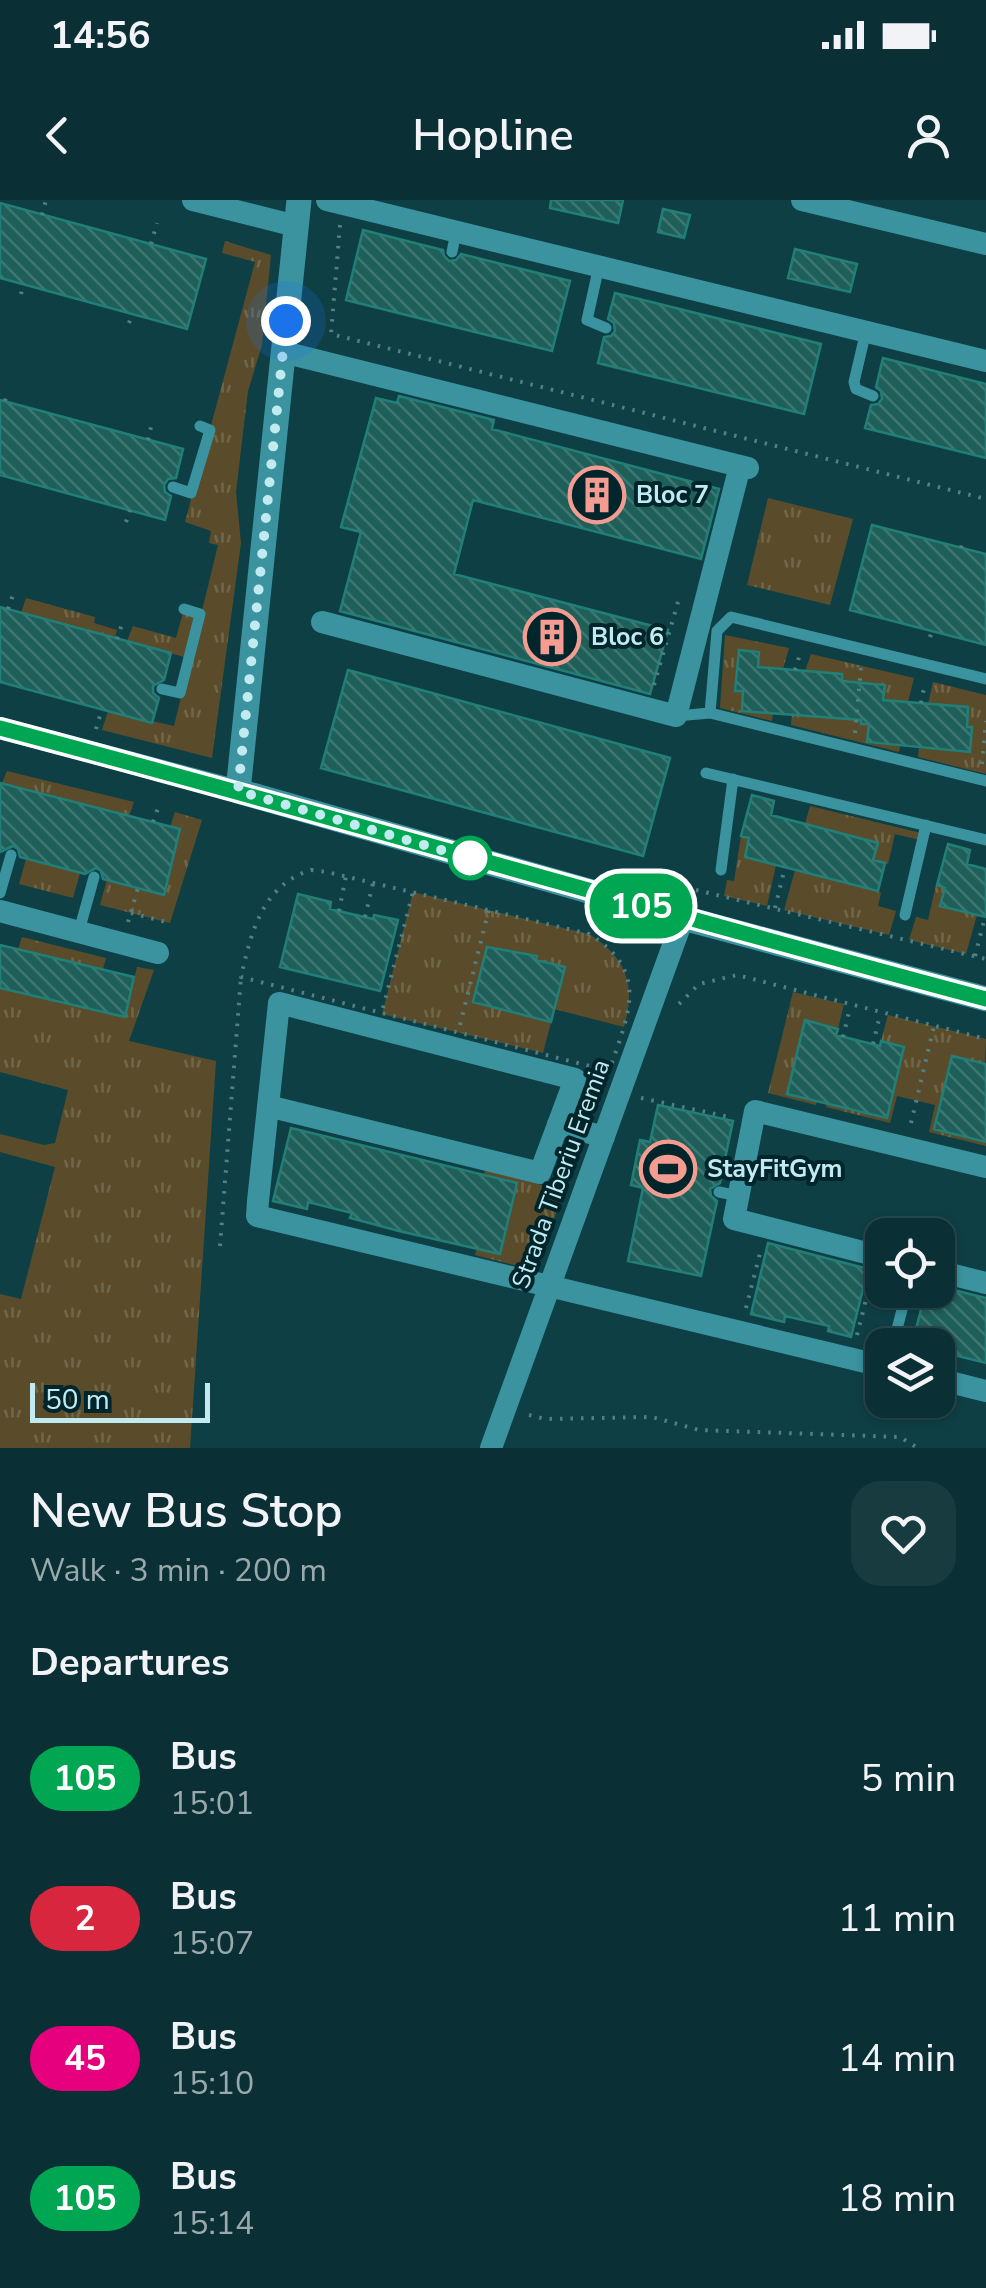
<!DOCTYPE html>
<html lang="en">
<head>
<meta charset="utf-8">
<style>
	body { margin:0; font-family:"Nunito Sans",sans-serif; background:#183b40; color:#f1f3f6; height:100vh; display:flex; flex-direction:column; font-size:38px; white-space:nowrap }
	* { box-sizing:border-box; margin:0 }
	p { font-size:32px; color:#99a9ac }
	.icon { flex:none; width:55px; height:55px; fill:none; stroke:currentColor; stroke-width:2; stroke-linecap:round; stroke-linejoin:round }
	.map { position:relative; height:1248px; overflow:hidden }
	.details { display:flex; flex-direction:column; background:#0a2f34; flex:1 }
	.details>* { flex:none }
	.badge { padding:0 20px; border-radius:32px; font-size:35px; line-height:65px }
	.fabs { position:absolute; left:865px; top:1018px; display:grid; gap:20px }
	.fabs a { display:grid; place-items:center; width:90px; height:90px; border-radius:20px; background:#0a2f34; box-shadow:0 2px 8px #0004,0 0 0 2px #2a4a4f; font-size:50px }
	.scale { position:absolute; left:30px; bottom:25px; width:180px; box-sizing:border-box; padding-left:10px; border:5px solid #c2ebf1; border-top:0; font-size:28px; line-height:35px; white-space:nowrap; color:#c2ebf1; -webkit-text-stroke:8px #00252a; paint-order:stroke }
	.you { position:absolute; width:50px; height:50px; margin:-25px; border:8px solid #fff; border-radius:50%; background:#1a73e8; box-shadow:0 0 0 15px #1a73e833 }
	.map>.badge { position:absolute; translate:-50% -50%; box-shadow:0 0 0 5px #fff }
	h2 { padding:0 30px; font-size:38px; line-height:90px }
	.round { display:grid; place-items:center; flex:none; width:105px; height:105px; border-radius:30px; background:#183b40 }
	.headline { display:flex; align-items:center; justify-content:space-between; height:170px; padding:0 30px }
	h1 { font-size:48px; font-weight:600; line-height:75px }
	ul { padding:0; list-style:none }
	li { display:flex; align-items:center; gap:30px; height:140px; padding:0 30px }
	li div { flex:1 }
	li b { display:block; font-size:38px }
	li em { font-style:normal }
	li .badge { min-width:110px; font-weight:700; text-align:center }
	.status { display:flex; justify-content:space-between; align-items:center; height:70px; padding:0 50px; background:#0a2f34; direction:ltr }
	.status svg { height:28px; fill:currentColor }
	header { display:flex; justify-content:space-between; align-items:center; height:130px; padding:0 30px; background:#0a2f34; font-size:45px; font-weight:600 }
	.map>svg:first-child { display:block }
	.grass { fill:url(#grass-tufts) }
	.building { fill:url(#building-back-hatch); stroke:#217f78; stroke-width:2.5 }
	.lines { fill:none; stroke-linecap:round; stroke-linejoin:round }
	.path { stroke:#528086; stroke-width:4; stroke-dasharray:2.5 8; stroke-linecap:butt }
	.service { stroke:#3a939f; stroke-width:11 }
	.minor { stroke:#3a939f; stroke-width:22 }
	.tertiary { stroke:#3a939f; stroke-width:25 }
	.line-casing { stroke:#fff; stroke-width:22 }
	.line { stroke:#00a651; stroke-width:15 }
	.walk { stroke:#c2ebf1; stroke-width:10; stroke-dasharray:0 18 }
	.stop-dot { fill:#fff; stroke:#00a651; stroke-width:5 }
	.labels { text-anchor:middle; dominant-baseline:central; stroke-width:8; stroke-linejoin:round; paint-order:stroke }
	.poi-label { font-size:25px; font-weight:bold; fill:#c2ebf1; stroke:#00252a; text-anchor:start }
	.street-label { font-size:25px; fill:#c2ebf1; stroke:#00252a }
</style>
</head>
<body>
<div class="status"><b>14:56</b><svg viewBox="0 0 49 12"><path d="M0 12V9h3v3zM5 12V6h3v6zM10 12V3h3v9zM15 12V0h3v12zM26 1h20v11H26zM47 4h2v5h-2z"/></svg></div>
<header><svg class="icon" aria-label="back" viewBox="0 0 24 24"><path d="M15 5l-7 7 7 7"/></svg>Hopline<svg class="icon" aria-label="person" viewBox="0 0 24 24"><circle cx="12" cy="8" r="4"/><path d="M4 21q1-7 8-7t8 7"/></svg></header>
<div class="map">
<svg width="986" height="1248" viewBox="0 0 986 1248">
	<defs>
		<pattern id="grass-tufts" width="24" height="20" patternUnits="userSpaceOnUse" patternTransform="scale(2.5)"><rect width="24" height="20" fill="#5a4c2a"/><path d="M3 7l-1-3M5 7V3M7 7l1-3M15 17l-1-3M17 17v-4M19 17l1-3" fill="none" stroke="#706649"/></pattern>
		<pattern id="building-back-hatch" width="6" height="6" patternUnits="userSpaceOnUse" patternTransform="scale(2.5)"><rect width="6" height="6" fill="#1f5f5a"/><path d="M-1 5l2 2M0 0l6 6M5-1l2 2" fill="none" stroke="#3e7672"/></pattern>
	</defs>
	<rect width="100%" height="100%" fill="#0e3f45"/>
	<!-- grass -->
	<path class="grass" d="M225,41L271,55L262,145L248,191L242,241L236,292L241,343L212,558L102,530L108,511L174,526L218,345L209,343L211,331L185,322L255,62L222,53Z
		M768,298L853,319L830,405L747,385Z
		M26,398L95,417L94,423L117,430L115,438L21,413Z
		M184,409L195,412L184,457L127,441L133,426L176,438Z
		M725,435L789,448L783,469L758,467L759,452L738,451L735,490L743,491L742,510L773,513L772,521L720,508Z
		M811,454L914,478L908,502L883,500L884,485L864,484L861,523L869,524L867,543L900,546L899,552L791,525L792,515L844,518L842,474L805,471Z
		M933,482L986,495V574L918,557L919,548L970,551L972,528L967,527L968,507L928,504Z
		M7,571L134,602L129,616L2,583Z
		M810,606L921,633L920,640L895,634L888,664L873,660L877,643L805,624Z
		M175,612L202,620L170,723L100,705L107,680L164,694L180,630L170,627Z
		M741,636L749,638L745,657L776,665L767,706L724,696L727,680L734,681Z
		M26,659L80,673L73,698L19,684Z
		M795,670L878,691L881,693L878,706L896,711L889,735L784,710Z
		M936,685L945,688L941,706L977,715L966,754L909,740L916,717L928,720Z
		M413,692L589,734C627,758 636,785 624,827L554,809L565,767L536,760V756L487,747L473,801L551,822L543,853L382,814Z
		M22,737L106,758L103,769L18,749Z
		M137,767L154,770L129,841L216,861L190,1248H0V1094L21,1099L55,967L0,952V934L44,945L55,943L68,890L0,872V788L125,817Z
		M793,792L844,804L838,829L805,821L787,893L817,901L816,905L768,893Z
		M888,815L986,839L985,864L952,856L934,928L986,942V946L929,932L935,905L897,896L890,923L826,907L827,903L887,918L904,847L881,841Z
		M485,970L565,991L535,1067L529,1069L475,1055L477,1048L500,1053L517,983L484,974Z"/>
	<!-- building -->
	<path class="building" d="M551,0H623L618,23L550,8Z
		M0,3L206,59L187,129L0,78Z
		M663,9L690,15L684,38L658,32Z
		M363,30L443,50L444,56L449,61L456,60L461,54L570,81L552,151L346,100Z
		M795,49L857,64L850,92L788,78Z
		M615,93L821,144L804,214L598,163L604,137L611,136L615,131L614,123L608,119Z
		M883,158L986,184V258L865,228L871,205L878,204L882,199L881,191L876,187Z
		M399,196L494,220L492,229L719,289L701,359L473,300L454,374L668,430L650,494L340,411L361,332L341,327L376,198L397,203Z
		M0,200L183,249L176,278L168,279L164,285L165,292L171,296L165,320L0,275Z
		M872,325L986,354V445L850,410Z
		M0,407L171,453L164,480L153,486V493L159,498L152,523L0,482Z
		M739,450L759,452L758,467L842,474V481L885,485L883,500L968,507L967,527H972L970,552L867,542L869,524H861V520L742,511L743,491H735Z
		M348,470L670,558L643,656L321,568Z
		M0,583L180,629L164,695L103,679L101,671L96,668L85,674L20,657L18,649L13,646L0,652Z
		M752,595L774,601L771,615L878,643L873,660L885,663L878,691L745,657L749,638L741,636Z
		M948,644L970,650L967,664L986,669V717L940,706L945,688L937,685Z
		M298,694L331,702L330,709L373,719L374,715L398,720L380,791L280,767Z
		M0,745L134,777L125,817L0,788Z
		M487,747L537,756L536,760L565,767L551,822L473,802Z
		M805,820L838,829L836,835L880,846L881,841L904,847L887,918L787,894Z
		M952,856L986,864V942L934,929Z
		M658,905L733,921L720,983L710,989L711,996L717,1001L701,1076L628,1061L643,988L631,985L640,940L650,942Z
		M291,928L517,983L500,1054L399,1031L350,1018L352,1013L308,1002L307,1009L273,1001Z
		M768,1043L868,1069L851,1137L828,1131L829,1126L785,1116L784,1122L751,1114Z
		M938,1086L986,1098V1163L938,1151V1145H912L926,1090H938Z"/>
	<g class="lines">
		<!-- path -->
		<path class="path" d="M42,15L46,0
			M340,25L331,134L986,299
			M151,44L157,23
			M21,94L23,85
			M129,123L132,114
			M5,201L8,191
			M148,240L151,227
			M126,322L130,310
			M961,348L962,344
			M8,409L13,395
			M930,437L932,431
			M117,439L122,424
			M795,470L801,451
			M654,485L680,395
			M921,503L925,483
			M96,529L102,509
			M855,533L861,468
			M982,564L986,521
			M153,622L158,608
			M311,670L327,672L589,734C651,772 628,815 609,871L241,777C251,733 262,685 311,670Z
			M696,690L986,759
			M775,708L785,667
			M339,711L346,676
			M131,713L170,723
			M365,717L373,683
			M128,722L138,688
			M975,756L985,717
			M679,804L699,784L737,775L986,839
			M383,808L413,692
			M460,825L489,709
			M843,837L850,808
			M873,844L880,815
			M641,898L729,917
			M911,923L934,826
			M220,1046L241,777
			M746,1108L761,1049
			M857,1135L872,1076
			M529,1215L545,1219L652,1217L699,1230L900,1237L918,1248"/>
		<!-- service -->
		<path class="service" d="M452,52L456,32
			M599,66L587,120L606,128
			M866,131L854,182L856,189L873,196
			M173,287L191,293L210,230L200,226
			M986,479L731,417L717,431L710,513L986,581
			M162,489L180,493L200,414L184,409
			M676,516L710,513
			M706,573L986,640
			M721,670L733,579
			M0,693L11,655
			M905,715L926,625
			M79,731L94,677
			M719,992L739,996
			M893,1145L907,1090"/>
		<!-- minor -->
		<path class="minor" d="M193,0L296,26
			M327,0L986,161
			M802,0L986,44
			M283,152L748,268
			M322,422L676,516L740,266
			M0,528L238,591
			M0,711L158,753
			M268,906L540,973L575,879L279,803L258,1001L257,1016L882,1166
			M558,924L604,937
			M882,1057L734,1019L755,911L986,967
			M938,1071L986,1083
			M938,1179L986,1191
			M491,1248L683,718"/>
		<!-- tertiary -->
		<path class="tertiary" d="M299,0L238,591L683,718L986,799"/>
	</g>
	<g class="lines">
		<!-- line casing -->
		<g class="line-casing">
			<path id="line" d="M0,528C330,615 657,712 986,799"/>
		</g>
		<!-- line -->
		<use href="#line" class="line"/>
		<!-- walk -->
		<path class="walk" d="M286,121L238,591L476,660L470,658"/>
	</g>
	<!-- icons -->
	<defs>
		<g id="building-ring" transform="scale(2.875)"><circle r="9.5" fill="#00252a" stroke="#f59c92" stroke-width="1.5"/><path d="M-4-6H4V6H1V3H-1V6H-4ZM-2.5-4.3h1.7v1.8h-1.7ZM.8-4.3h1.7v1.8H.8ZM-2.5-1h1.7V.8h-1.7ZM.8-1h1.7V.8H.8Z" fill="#f59c92"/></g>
		<g id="stadium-ring" transform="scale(2.875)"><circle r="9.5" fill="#00252a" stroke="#f59c92" stroke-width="1.5"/><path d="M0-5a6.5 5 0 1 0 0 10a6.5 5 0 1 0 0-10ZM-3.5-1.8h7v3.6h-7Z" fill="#f59c92"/></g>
	</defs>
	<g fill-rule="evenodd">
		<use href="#building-ring" x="597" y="295"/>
		<use href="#building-ring" x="552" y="437"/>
		<use href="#stadium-ring" x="668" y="969"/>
	</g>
	<!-- markers -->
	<circle class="stop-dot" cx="470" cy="658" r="20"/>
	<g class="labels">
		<!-- poi labels -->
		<g class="poi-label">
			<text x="636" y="295">Bloc 7</text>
			<text x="591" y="437">Bloc 6</text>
			<text x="707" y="969">StayFitGym</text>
		</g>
		<!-- street labels -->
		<g class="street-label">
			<text transform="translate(561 974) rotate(-70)">Strada Tiberiu Eremia</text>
		</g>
	</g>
</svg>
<div class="fabs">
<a><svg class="icon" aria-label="locate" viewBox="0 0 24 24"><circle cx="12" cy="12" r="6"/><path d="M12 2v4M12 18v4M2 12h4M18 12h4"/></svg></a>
<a><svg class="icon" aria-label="layers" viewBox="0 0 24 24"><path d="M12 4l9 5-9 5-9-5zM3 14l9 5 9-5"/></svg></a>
</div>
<div class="scale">50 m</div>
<div class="you" style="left:286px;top:121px"></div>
<b class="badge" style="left:641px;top:706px;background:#00a651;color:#fff">105</b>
</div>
<section class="details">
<div class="headline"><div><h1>New Bus Stop</h1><p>Walk · 3 min · 200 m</p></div><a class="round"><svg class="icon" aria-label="heart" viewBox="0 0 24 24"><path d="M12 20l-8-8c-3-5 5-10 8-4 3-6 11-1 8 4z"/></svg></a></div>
<h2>Departures</h2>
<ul>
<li><span class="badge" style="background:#00a651;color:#fff">105</span><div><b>Bus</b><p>15:01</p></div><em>5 min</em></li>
<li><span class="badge" style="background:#d7263d;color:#fff">2</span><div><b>Bus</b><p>15:07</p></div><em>11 min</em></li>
<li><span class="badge" style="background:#e6007e;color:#fff">45</span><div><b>Bus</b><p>15:10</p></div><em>14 min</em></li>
<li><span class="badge" style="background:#00a651;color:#fff">105</span><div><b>Bus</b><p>15:14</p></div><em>18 min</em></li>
</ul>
</section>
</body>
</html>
